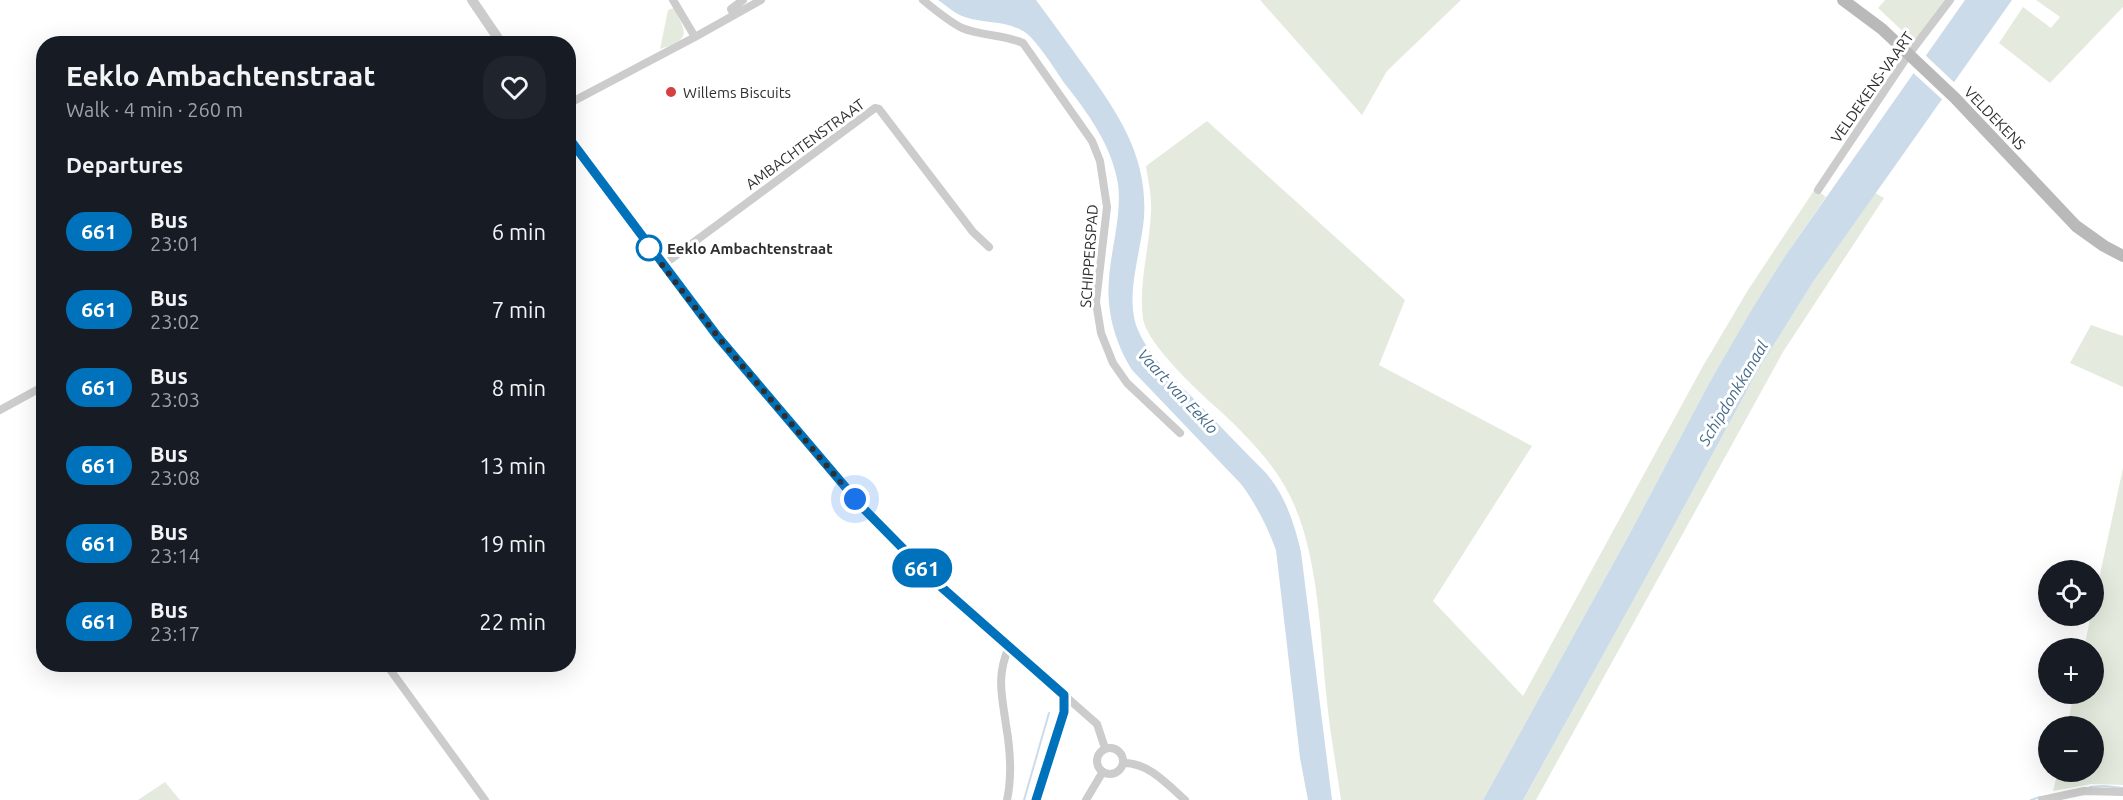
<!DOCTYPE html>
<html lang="en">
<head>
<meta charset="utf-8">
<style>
	body { margin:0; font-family:Ubuntu,sans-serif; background:#20242c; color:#f1f3f6; height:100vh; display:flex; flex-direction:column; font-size:22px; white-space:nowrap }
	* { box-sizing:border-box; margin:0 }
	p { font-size:20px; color:#9ea1a6 }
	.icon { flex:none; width:33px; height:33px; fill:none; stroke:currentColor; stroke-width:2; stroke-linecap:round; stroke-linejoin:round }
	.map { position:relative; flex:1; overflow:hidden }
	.drawer { position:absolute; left:36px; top:36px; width:540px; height:636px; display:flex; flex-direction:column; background:#171b24; border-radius:24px; box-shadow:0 6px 24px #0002 }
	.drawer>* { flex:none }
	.badge { padding:0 12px; border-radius:20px; font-size:21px; line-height:39px }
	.controls { position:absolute; left:2038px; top:560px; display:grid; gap:12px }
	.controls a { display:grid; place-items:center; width:66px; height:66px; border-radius:50%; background:#171b24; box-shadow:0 6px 24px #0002; font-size:30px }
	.you { position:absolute; width:30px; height:30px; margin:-15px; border:4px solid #fff; border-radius:50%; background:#1a73e8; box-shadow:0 0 0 9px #1a73e833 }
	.map>.badge { position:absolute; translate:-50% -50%; box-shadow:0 0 0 3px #fff }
	h2 { padding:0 30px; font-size:22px; line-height:54px }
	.round { display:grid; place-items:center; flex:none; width:63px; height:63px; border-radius:24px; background:#20242c }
	.overview { display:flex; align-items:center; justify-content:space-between; height:102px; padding:0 30px }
	h1 { font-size:28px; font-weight:700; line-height:45px }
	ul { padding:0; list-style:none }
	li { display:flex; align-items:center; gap:18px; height:78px; padding:0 30px }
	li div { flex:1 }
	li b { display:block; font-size:22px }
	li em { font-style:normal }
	li .badge { min-width:66px; font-weight:700; text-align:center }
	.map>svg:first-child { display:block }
	.green { fill:#e4ebde }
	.water { fill:#ccdbe9 }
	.pier { fill:#fff }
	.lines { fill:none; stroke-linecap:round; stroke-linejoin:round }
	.stream { stroke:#ccdbe9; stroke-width:2 }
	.minor { stroke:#ccc; stroke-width:8 }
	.tertiary { stroke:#ccc; stroke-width:10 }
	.secondary { stroke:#b9b9b9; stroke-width:12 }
	.line-casing { stroke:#fff; stroke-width:14 }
	.line { stroke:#0072bc; stroke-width:9 }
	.walk { stroke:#2f2f2f; stroke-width:6; stroke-dasharray:0 10.8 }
	.poi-dot { fill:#d54141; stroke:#fff; stroke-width:2 }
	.stop-dot { fill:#fff; stroke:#0072bc; stroke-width:3 }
	.labels { text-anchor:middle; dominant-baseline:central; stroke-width:6; stroke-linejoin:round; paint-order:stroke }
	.street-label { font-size:15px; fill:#2f2f2f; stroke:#fff }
	.poi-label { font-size:15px; fill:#2f2f2f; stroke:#fff; text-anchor:start }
	.stop-label { font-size:15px; font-weight:bold; fill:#2f2f2f; stroke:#fff; text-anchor:start }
	.water-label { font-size:16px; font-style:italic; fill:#446a8a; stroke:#fff }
</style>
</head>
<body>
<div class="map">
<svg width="2123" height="800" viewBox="0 0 2123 800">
	<rect width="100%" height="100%" fill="#fff"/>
	<!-- green -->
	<path class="green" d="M1260,0H1461L1387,71L1362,115Z
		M1885,0H1946L1914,42L1878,8Z
		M2036,0H2123V7L2050,83L1999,43L2023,7L2051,28L2060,17Z
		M674,8C687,34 691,39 660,49L668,10Z
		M1207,121L1405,300L1379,365L1532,446L1433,601L1523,696L1703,366L1748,290L1815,189L1826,197L1785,256L1708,385L1630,533L1483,800H1341C1336,764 1329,728 1326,692C1320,631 1318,552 1290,496C1274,463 1245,434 1218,409C1198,391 1148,345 1143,319C1138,284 1150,246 1151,211C1152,196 1148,180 1146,166Z
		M1875,193L1884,198L1783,352L1536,800H1523L1644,581L1757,372L1813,282Z
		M2091,325L2123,336V387L2070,363Z
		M2123,468V785L2091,784L2053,791L2058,771H2094V726H2067L2074,693H2094V648H2084L2091,615H2094V602Z
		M165,782L180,800H138Z"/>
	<!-- water -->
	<path class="water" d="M938,0H1036C1053,23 1070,46 1087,70C1120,116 1148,158 1144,218C1141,253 1124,298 1138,330C1150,358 1174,379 1195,400C1218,424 1241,448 1265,472C1285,495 1294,522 1301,552L1332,800H1308L1300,758L1276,550C1267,526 1256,504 1241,484L1132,370C1115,343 1106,311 1109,279C1111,248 1122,216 1118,184C1112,146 1088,113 1065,84C1056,71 1038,42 1026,33C1008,20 985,24 965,17C955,14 947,6 938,0Z
		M1965,0H2012L1813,282L1757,372L1644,581L1523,800H1483L1630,533L1708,385L1751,311L1785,256Z"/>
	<!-- pier -->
	<path class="pier" d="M1923,53L1957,85L1945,102L1911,71Z"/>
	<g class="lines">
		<!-- stream -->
		<path class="stream" d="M2090,787L2104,786L2123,788
			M1024,800L1049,713
			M2031,800L2040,797"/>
		<!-- minor -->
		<path class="minor" d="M673,0L695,37
			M923,0C935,10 948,21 962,28C981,36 1002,34 1023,43L1092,141L1100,161L1107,207L1096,302L1101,333L1113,363L1127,383L1180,433
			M734,15L731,9L743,0
			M568,104L695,37L761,0
			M1818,190L1909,54L1950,0
			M663,265L875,108L879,109L973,232L989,247
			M0,410L44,386
			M386,664L485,800
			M1064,695L1097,724L1105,748
			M1097 761a13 13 0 1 1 26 0a13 13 0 1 1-26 0Z
			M1124,763C1149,763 1167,784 1185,800
			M1007,800C1012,777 1010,748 1006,725C1002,696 996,676 1009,647
			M1086,800L1102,773
			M2042,800L2084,791L2123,792"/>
		<!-- tertiary -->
		<path class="tertiary" d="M472,0L502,44
			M568,137L718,337L872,519L939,585L1064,695"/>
		<!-- secondary -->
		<path class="secondary" d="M1843,0L1882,29L1955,98L2076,226L2104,246L2123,256
			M1036,800L1064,712V695"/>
	</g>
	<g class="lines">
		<!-- line casing -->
		<g class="line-casing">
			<path id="line" d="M568,137L718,337L864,509L939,585L1064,695V712L1036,800"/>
		</g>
		<!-- line -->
		<use href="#line" class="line"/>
		<!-- walk -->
		<path class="walk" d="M649,248L718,337L855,499"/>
	</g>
	<!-- markers -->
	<circle class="poi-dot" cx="671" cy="92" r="6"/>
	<circle class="stop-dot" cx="649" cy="248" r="12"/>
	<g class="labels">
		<!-- street labels -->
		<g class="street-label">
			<text transform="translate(1872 87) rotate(-55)">VELDEKENS-VAART</text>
			<text transform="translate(1995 118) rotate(46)">VELDEKENS</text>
			<text transform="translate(805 144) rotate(-36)">AMBACHTENSTRAAT</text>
			<text transform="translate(1089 256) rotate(-86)">SCHIPPERSPAD</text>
		</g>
		<!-- poi labels -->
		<g class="poi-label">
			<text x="683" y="92">Willems Biscuits</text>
		</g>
		<!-- stop labels -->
		<g class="stop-label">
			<text x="667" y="248">Eeklo Ambachtenstraat</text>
		</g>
		<!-- water labels -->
		<g class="water-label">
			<text transform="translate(1178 391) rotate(47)">Vaart van Eeklo</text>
			<text transform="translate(1733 393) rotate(-59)">Schipdonkkanaal</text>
		</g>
	</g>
</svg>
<div class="controls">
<a><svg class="icon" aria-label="locate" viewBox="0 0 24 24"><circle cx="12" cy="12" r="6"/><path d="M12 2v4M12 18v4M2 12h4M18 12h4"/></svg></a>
<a>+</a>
<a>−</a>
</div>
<div class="you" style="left:855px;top:499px"></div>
<b class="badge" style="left:922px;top:568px;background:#0072bc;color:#fff">661</b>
<section class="drawer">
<div class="overview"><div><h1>Eeklo Ambachtenstraat</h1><p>Walk · 4 min · 260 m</p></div><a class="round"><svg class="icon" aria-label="heart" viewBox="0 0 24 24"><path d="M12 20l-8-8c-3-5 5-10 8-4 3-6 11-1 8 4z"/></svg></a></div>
<h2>Departures</h2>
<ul>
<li><span class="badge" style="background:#0072bc;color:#fff">661</span><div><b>Bus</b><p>23:01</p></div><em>6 min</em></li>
<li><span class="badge" style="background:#0072bc;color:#fff">661</span><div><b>Bus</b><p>23:02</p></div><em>7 min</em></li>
<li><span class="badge" style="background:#0072bc;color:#fff">661</span><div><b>Bus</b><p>23:03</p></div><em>8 min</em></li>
<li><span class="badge" style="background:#0072bc;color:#fff">661</span><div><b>Bus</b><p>23:08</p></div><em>13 min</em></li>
<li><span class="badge" style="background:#0072bc;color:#fff">661</span><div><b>Bus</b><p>23:14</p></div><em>19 min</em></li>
<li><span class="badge" style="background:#0072bc;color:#fff">661</span><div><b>Bus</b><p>23:17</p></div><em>22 min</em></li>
</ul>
</section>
</div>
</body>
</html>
